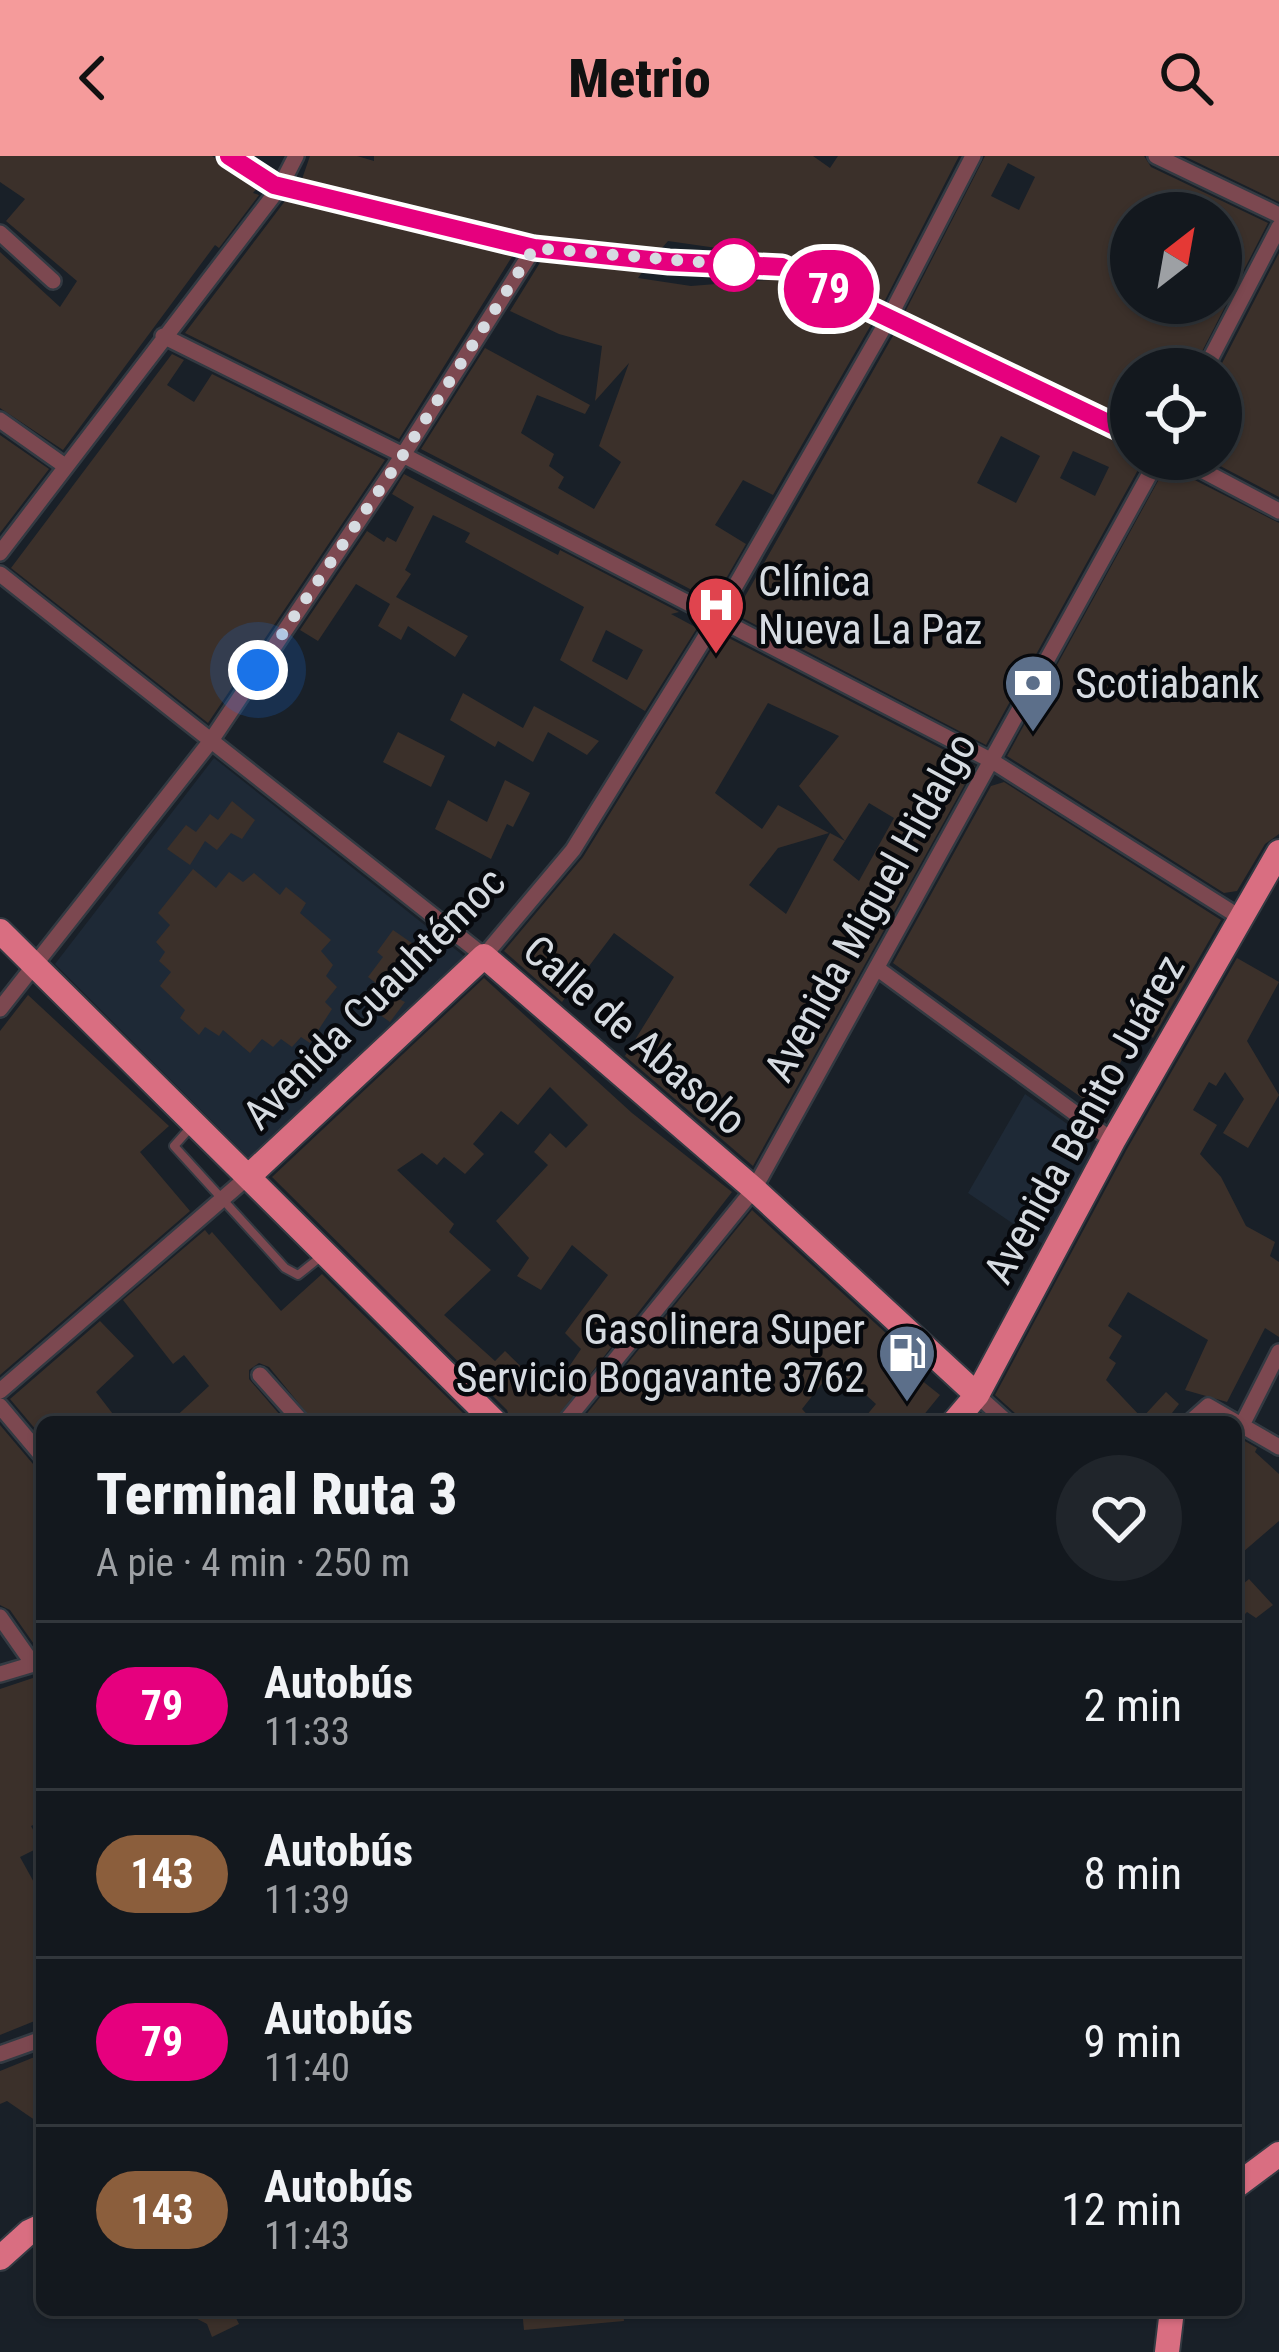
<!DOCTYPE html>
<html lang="es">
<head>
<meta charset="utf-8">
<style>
	body { margin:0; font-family:"Roboto Condensed",sans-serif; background:#20252b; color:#f1f3f6; height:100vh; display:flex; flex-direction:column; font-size:45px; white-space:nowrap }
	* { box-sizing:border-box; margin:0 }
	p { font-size:39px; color:#9da0a4 }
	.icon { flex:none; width:66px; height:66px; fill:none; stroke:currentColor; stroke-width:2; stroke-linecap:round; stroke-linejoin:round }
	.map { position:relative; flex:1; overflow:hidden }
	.drawer { position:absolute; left:36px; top:1260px; width:1206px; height:900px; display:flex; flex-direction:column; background:#13181e; border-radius:18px; box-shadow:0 3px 9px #0004,0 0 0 3px #32373c }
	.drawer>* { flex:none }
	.badge { padding:0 24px; border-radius:39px; font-size:42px; line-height:78px }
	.needle { width:78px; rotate:31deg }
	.tools { position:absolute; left:1110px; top:36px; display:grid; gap:24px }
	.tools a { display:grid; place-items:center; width:132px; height:132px; border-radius:50%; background:#13181e; box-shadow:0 3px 9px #0004,0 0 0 3px #32373c; font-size:60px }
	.you { position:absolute; width:60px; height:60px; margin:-30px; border:9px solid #fff; border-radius:50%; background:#1a73e8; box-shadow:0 0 0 18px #1a73e833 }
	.map>.badge { position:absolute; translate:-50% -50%; box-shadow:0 0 0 6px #fff }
	.round { display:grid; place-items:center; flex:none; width:126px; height:126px; border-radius:63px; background:#20252b }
	.summary { display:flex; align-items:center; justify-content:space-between; height:204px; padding:0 60px }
	h1 { font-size:57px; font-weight:800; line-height:90px }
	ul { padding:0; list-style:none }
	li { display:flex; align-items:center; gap:36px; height:168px; padding:0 60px; border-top:3px solid #32373c }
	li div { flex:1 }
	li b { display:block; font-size:45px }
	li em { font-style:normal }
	li .badge { min-width:132px; font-weight:700; text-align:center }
	header { display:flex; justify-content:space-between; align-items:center; height:156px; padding:0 60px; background:#f59b9b; color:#111; font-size:54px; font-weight:800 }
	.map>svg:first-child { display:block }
	.built { fill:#1e2936 }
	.building { fill:#3b302a; fill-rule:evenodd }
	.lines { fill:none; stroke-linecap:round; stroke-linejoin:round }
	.service-casing { stroke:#333a42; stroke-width:12 }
	.minor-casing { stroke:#333a42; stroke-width:20 }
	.primary-casing { stroke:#333a42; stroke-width:28 }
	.service { stroke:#7c4850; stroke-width:8 }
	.minor { stroke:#7c4850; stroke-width:15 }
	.primary { stroke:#d96e81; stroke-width:24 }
	.line-casing { stroke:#fff; stroke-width:27 }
	.line { stroke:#e6007e; stroke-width:18 }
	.walk { stroke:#d6dbe1; stroke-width:12; stroke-dasharray:0 21.6 }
	.stop-dot { fill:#fff; stroke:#e6007e; stroke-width:6 }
	.labels { text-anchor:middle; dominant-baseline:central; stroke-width:9; stroke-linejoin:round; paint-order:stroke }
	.poi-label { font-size:42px; fill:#d6dbe1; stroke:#07090d; text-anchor:start }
	.street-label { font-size:42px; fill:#d6dbe1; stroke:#07090d }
</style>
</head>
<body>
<header><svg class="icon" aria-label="back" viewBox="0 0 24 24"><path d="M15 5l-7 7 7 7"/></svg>Metrio<svg class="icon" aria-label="search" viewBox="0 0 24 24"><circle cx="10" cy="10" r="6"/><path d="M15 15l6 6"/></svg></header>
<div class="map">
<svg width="1279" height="2196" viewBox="0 0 1279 2196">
	<rect width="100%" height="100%" fill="#192028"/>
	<!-- built -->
	<path class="built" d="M214,602L465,801L250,1003L55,808Z
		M1025,938L1090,984L1091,1000L1043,1088L968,1037Z"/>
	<!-- building -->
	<path class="building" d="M0,0H212L257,32L253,37L259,39L219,92L215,89L63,294L0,252V96L60,151L77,125L6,65L25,43L0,26Z
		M310,0H357L374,5V0H813L830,12L838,0H959L884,146L826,119L847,117L848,111L668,85L661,93L537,80L302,23Z
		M985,0H1144L1151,11L1268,67L1193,213H1131V265L905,156ZM1008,7L1035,21L1019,54L991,40ZM1131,57H1221V147H1131Z
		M1184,0H1279V46Z
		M285,45L513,99L399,283L185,177Z
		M1279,97V341L1207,303H1221L1219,213Z
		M541,105L643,115L638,122L691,130L780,123L872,167L773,339L743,324L715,369L746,388L713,445L421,293L485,192L590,249L585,258L537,239L521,277L554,298L549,310L564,321L558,332L594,353L621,306L599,290L629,207L595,245L602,190L559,178L510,155Z
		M894,178L1131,290V303H1144L986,589L735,458ZM1001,280L1040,300L1016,347L977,327ZM1073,295L1109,311L1095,340L1060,322Z
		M172,198L184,204L167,229L194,246L212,218L385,304L208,567L11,412Z
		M0,279L49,313L0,377Z
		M1169,305L1175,314L1279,367V678L1265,688L1237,735L1224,737L1007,600Z
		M404,318L558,399L560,394L679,456L671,458L697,472L645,555L560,504L584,451L465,386L470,377L433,359L405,414L411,418L396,441L468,480L455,501L408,470L401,484L378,470L390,448L356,428L318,485L300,474L367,375L384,386L387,381L396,386L414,351L392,338ZM606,474L643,494L627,524L592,505Z
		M721,478L975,610L753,1010L625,900L674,821L614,777L562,846L504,795L583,701ZM768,547L839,580L799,630L845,685L830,677L786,758L749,729L778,692L829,677L778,649L762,673L715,637ZM869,647L894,662L859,725L833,704Z
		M463,537L523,572L534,550L599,585L587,599L548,576L533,606L498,585L495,591L450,564Z
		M398,576L445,600L431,631L383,606Z
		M505,624L530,637L513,671L507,668L491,703L435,673L448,644L487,666Z
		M1004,626L1221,764L1153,882L1139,872L1096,952L893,807L991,630Z
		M232,645L255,664L242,683L231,677L217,694L205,685L190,709L167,693L186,669L196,676L210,658L218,664Z
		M193,713L216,732L229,716L243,726L254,717L280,739L286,731L306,747L300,757L331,784L321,795L333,809L326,820L337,831L325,846L332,853L310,887L301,881L292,891L281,883L273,891L262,883L250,897L223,874L219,880L205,871L199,879L180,862L185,854L160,830L171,816L159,805L165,796L156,786L170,769L158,757Z
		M393,774L419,792L404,816L412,821L397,842L405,846L390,866L363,847L377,828L368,821L383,801L377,796Z
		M1237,802L1279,826L1247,885L1279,939L1248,992L1223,977L1244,943L1225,916L1216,930L1209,926L1193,954L1217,969L1200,998L1221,1021L1246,1070L1275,1086L1270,1100L1279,1106V1181L1265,1172L1227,1246L1185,1234L1208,1184L1128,1136L1108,1170L1122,1180L1109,1202L1116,1207L1106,1224L1142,1262L1166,1236L1179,1248L1165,1266H1019L1016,1258L995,1239L1127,993Z
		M484,822L632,957L732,1036L553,1266H511L507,1254L272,1021ZM550,931L588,969L566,992L550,977L534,996L548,1009L496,1065L529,1102L517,1120L541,1134L572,1089L608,1119L565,1177L581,1193L556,1230L544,1218L536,1225L505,1195L495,1205L444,1159L491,1114L449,1076L454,1068L397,1014L422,997L437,1009L444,1001L465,1018L484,998L473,988L501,955L518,969Z
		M28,839L169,970L140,996L190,1055L0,1219V875Z
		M752,1054L913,1202L906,1212L940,1239L918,1266H861L876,1248L835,1211L802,1253L814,1266H580Z
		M205,1074L209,1079L212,1076L281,1155L322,1118L472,1266H314L269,1211L259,1207L249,1214V1223L286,1266H170L209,1230L184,1199L173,1208L123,1144Z
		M100,1165L134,1200L96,1236L119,1266H42V1281L10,1243Z
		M0,1269L33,1308L42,1312V1489L36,1491L10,1454L0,1449Z
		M1236,1280L1257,1292L1255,1296L1279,1318V1365L1236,1402Z
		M1249,1423L1273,1449L1256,1462L1247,1456L1236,1467V1434Z
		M42,1519V1665L31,1670L42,1690L20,1701L36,1730L42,1725V1862L0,1879V1533Z
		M42,1898V1969L7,1945L0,1948V1915Z
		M180,2154H232L239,2168L212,2181L207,2168Z
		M522,2154H623L624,2165L524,2174Z"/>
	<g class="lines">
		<!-- service casing -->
		<g class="service-casing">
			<path id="service" d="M190,972L174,990L285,1112L298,1119L323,1099"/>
		</g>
		<!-- minor casing -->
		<g class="minor-casing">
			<path id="minor" d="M229,0L274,29L534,92L669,106L783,111L1131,278
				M1156,0L1279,59
				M0,77L53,125
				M163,180L403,299L992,605L1241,762
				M1205,213L1279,71
				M0,264L65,310
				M1181,303L1279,355
				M0,397L280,31L296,0
				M0,418L484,800L573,694L717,462L889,162L973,0
				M878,813L1113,985
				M0,853L210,586L403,299L534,92
				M260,1219L302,1266
				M0,1235L249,1020
				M977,1239L1007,1266
				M0,1250L42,1300
				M565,1266L754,1033L1158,303
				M1190,1266L1208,1250L1279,1291
				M1243,1267L1279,1196
				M0,1461L33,1508
				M0,1518L37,1507
				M0,1898L42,1883"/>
		</g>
		<!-- primary casing -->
		<g class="primary-casing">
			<path id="primary" d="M0,775L495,1266
				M249,1020L484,800L754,1033L977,1239
				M954,1266L977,1239L1113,985L1279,696
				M1236,2030L1279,1998
				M0,2102L29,2076L42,2070
				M1167,2196L1172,2154"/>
		</g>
		<!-- service -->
		<use href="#service" class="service"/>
		<!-- minor -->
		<use href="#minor" class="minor"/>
		<!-- primary -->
		<use href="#primary" class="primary"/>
	</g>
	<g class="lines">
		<!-- line casing -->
		<g class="line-casing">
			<path id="line" d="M229,0L274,29L534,92L669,106L782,111L1131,278"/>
		</g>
		<!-- line -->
		<use href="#line" class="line"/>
		<!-- walk -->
		<path class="walk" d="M258,514L403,299L534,92L745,110L734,109"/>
	</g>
	<!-- icons -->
	<defs>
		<g id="hospital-pin" transform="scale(3)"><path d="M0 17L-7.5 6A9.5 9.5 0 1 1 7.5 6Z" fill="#e0444e" stroke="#07090d"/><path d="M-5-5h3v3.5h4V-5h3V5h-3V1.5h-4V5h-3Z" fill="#fff"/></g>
		<g id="bank-pin" transform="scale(3)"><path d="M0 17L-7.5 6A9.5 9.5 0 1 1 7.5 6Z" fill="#5c6f8a" stroke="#07090d"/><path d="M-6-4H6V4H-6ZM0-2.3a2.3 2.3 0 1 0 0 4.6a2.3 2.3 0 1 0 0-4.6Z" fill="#fff"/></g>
		<g id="fuel-pin" transform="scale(3)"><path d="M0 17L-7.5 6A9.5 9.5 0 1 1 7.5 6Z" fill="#5c6f8a" stroke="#07090d"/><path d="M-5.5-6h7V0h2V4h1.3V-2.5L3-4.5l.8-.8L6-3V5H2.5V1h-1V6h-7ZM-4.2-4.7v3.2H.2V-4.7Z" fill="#fff"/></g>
	</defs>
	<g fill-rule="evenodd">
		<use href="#hospital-pin" x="716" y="449"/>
		<use href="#bank-pin" x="1033" y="527"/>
		<use href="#fuel-pin" x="907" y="1197"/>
	</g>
	<!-- markers -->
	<circle class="stop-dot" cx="734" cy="109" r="24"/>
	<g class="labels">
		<!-- poi labels -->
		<g class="poi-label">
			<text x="758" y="425">Clínica<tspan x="758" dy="48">Nueva La Paz</tspan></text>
			<text x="1075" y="527">Scotiabank</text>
			<text x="865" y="1173" text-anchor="end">Gasolinera Super<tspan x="865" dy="48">Servicio Bogavante 3762</tspan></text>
		</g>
		<!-- street labels -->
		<g class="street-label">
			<text transform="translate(870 751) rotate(-61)">Avenida Miguel Hidalgo</text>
			<text transform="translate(374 842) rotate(-45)">Avenida Cuauhtémoc</text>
			<text transform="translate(635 879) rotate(41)">Calle de Abasolo</text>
			<text transform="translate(1084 963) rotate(-61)">Avenida Benito Juárez</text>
		</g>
	</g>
</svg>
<div class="tools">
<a><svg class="needle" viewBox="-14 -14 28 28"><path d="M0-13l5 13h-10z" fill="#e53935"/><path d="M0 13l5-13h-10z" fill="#9da0a4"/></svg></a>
<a><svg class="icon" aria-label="locate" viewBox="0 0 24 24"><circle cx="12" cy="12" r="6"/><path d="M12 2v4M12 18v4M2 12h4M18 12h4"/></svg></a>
</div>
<div class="you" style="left:258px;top:514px"></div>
<b class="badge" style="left:829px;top:133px;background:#e6007e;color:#fff">79</b>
<section class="drawer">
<div class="summary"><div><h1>Terminal Ruta 3</h1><p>A pie · 4 min · 250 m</p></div><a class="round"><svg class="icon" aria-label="heart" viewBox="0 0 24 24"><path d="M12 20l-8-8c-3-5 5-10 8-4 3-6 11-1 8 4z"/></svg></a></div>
<ul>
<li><span class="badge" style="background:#e6007e;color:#fff">79</span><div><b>Autobús</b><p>11:33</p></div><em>2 min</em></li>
<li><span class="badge" style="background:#8b5e3c;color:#fff">143</span><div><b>Autobús</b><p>11:39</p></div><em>8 min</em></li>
<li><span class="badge" style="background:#e6007e;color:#fff">79</span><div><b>Autobús</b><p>11:40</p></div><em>9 min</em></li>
<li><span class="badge" style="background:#8b5e3c;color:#fff">143</span><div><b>Autobús</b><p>11:43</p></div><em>12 min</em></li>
</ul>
</section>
</div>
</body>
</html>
